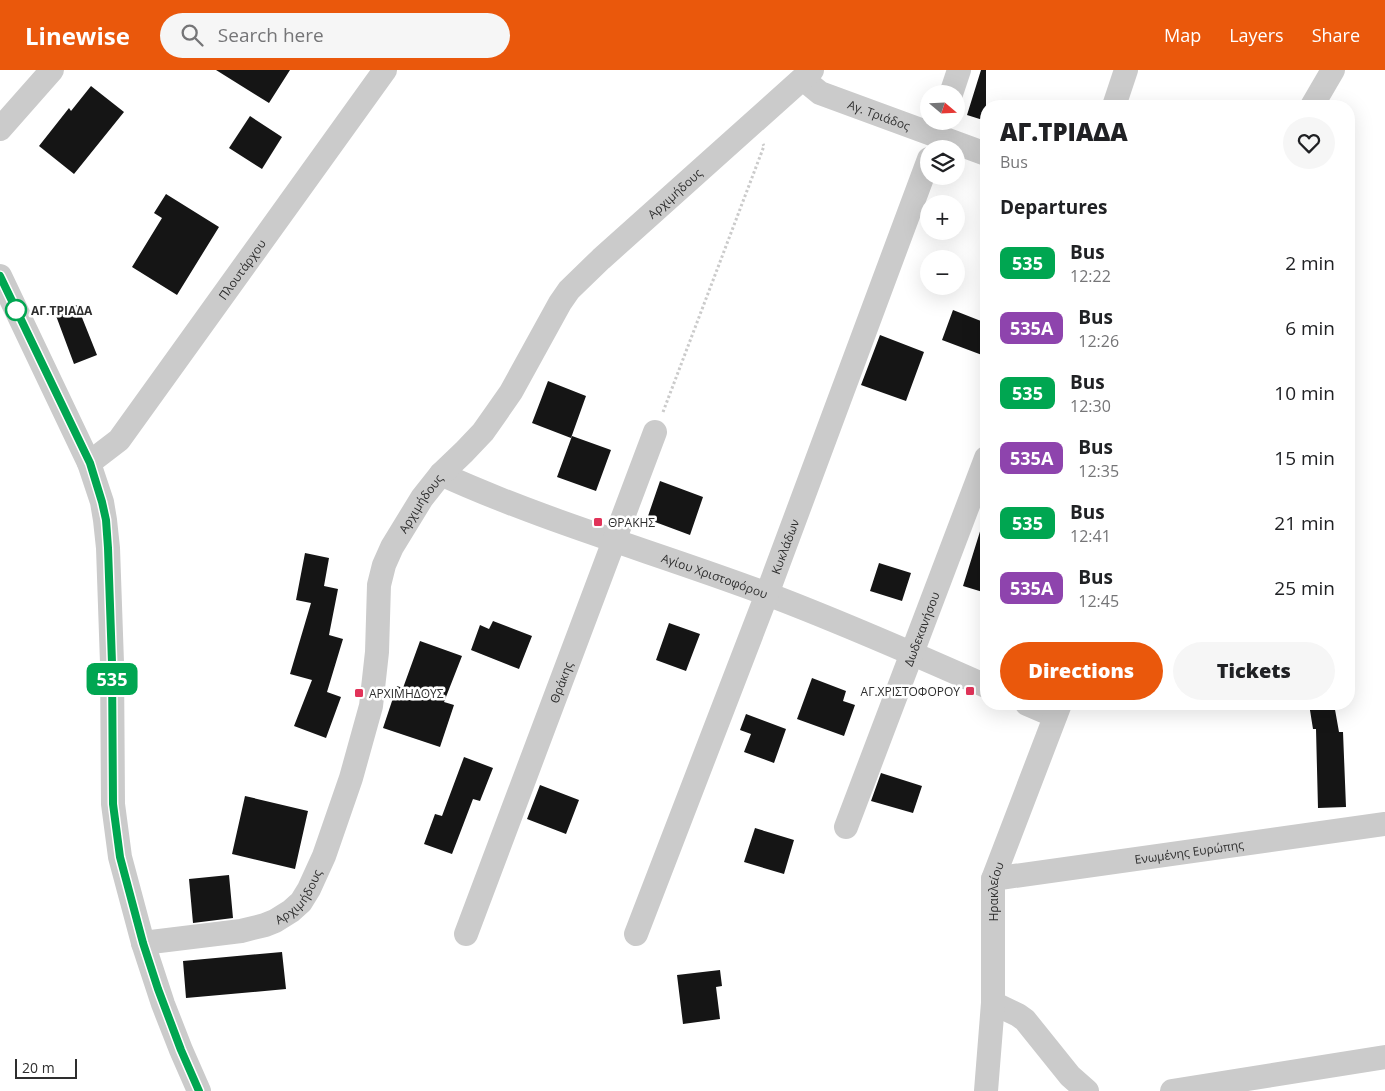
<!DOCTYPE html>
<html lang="en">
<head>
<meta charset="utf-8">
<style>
	body { margin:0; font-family:"Open Sans",sans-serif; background:#f6f6f6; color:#202124; height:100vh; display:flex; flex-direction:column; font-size:19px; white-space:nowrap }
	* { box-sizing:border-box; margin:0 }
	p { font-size:16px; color:#757577 }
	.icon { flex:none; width:28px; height:28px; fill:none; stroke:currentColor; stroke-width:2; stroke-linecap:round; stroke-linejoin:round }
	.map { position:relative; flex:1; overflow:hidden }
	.sheet { position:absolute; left:980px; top:30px; width:375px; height:610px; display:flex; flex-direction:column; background:#fff; border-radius:20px; box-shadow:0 5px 20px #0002 }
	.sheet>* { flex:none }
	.badge { padding:0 10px; border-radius:8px; font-size:18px; line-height:32px }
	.needle { width:32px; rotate:109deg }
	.tools { position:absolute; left:920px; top:15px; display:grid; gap:10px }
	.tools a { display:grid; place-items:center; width:45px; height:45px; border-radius:50%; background:#fff; box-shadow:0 5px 20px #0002; font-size:25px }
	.scale { position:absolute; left:15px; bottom:12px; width:62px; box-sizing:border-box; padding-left:5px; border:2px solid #2e2e2e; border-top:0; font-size:14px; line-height:18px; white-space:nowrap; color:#2e2e2e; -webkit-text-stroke:4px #fff; paint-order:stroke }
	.map>.badge { position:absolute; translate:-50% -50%; box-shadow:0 0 0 2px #fff }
	h2 { padding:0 20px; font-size:19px; line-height:45px }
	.round { display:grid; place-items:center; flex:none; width:52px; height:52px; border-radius:26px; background:#f6f6f6 }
	.headline { display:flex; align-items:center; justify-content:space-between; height:85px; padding:0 20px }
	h1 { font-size:24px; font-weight:800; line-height:38px }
	.button { display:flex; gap:10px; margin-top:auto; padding:10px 20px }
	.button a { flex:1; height:58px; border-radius:30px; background:#ea580c; color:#fff; font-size:20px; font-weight:800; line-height:58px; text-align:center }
	.button a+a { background:#f6f6f6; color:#202124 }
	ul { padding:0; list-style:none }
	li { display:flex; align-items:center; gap:15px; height:65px; padding:0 20px }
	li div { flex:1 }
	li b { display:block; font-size:19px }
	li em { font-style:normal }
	li .badge { min-width:55px; font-weight:700; text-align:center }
	header { display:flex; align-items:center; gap:30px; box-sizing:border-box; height:70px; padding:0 25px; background:#ea580c; color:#fff }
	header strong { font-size:24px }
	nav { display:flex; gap:28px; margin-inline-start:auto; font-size:18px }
	.search { width:350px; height:45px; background:#f6f6f6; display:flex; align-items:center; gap:12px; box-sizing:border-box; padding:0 18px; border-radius:28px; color:#757577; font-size:19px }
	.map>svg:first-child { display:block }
	.building { fill:#151515 }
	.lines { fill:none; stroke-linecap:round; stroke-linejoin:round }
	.path { stroke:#cbcbcb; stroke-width:3; stroke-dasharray:2.5 2.5; stroke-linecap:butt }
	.minor { stroke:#cbcbcb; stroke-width:24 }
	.line-casing { stroke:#fff; stroke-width:11 }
	.line { stroke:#00a651; stroke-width:8 }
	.stop-dot { fill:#fff; stroke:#00a651; stroke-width:2.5 }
	.poi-dot { fill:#e13359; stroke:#fff; stroke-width:2 }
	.labels { text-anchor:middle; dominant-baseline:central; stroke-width:5; stroke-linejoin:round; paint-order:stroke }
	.street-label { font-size:12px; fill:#2e2e2e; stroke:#fff }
	.stop-label { font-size:12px; font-weight:bold; fill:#2e2e2e; stroke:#fff; text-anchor:start }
	.poi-label { font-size:12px; fill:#2e2e2e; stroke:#fff; text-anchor:start }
</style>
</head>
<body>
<header>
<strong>Linewise</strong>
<div class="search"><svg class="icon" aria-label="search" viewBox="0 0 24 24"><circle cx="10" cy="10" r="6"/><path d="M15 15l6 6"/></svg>Search here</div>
<nav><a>Map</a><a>Layers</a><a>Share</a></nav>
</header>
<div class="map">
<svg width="1385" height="1021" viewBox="0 0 1385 1021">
	<rect width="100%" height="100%" fill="#fff"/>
	<!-- building -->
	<path class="building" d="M216,0H290L269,33Z
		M981,0H986V51L967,45Z
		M91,16L124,42L74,104L39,76L69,38L71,41Z
		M250,46L282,67L262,99L229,78Z
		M166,124L219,157L177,225L132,197L162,148L154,143Z
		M77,235L97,285L74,294L55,243Z
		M953,240L986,253V274L982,285L942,270Z
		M880,265L924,282L906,331L861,315Z
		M548,311L586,326L571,368L532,353Z
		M572,366L611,380L596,421L557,407Z
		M660,411L703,427L690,465L647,449Z
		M982,455H986V523L963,516Z
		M305,483L329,488L324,516L338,519L329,565L343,569L327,622L341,627L326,668L294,656L312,610L290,604L311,533L296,530Z
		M879,493L911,503L902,531L870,521Z
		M493,551L532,566L519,599L471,580L480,555L489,559Z
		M669,553L700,564L686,601L656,590Z
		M420,571L462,586L444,632L454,635L440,677L383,658L397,616L403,618Z
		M812,608L846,621L843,631L855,635L844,666L797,649Z
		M1309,634H1334L1339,662H1343L1346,737L1318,738L1316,659H1313Z
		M746,644L786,659L774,693L744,682L751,664L740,660Z
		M464,687L493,698L480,731L473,729L452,784L424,774L435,744L442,746Z
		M881,703L922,716L913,743L871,731Z
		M540,715L579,730L566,764L527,749Z
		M245,726L308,741L295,799L232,784Z
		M755,758L794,770L784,804L744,792Z
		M229,805L233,848L193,853L189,809Z
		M282,882L286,919L186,928L183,891Z
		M720,900L722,916L716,917L720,949L683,954L677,905Z"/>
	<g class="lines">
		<!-- path -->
		<path class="path" d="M663,342L764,76L763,74"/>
		<!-- minor -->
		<g class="minor">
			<path id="s1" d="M803,9L820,23L986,84"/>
			<path d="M951,24L959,0"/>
			<path d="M1114,36L1126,0"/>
			<path d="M1312,36L1333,0"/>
			<path d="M0,59L52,0"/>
			<path d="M0,206L89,393L102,432L105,450L108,478L112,593L113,734L120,787L143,873L163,934L181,980L199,1021"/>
			<path id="s2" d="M89,393L119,370L385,0"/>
			<path id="s3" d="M441,404C546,452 658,483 767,524C841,552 914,584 986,616"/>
			<path d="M1027,634L1055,646"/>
			<path id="s4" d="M846,757L986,388"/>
			<path id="s5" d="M993,809L1385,754"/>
			<path id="s6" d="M466,864L655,362"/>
			<path id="s7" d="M636,864L767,524L929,89"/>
			<path id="s8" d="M143,873L241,861L265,855L275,851L291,841L301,832L309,819L324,786L351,708L371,636L377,582L379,515L384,495L392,477L422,428L441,404L464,382L483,362L495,345L511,322L560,233L569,220L601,189L812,0"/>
			<path d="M993,933L1018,945L1025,950L1070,1006L1087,1021"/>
			<path id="s9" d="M986,1021L993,933V809L1060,634"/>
			<path d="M1172,1021L1385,987"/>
		</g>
	</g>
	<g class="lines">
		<!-- line casing -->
		<g class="line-casing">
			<path id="line" d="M0,206L90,393L102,432L106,450L108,478L112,593L113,734L120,787L143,873L158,919L181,980L199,1021"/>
		</g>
		<!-- line -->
		<use href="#line" class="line"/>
	</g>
	<!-- markers -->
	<circle class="stop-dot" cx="16" cy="240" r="10"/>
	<g class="poi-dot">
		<rect x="593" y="447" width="10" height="10" rx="2.5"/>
		<rect x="965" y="616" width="10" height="10" rx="2.5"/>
		<rect x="354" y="618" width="10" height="10" rx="2.5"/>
	</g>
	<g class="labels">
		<!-- street labels -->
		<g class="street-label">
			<text stroke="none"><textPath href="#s1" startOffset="85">Αγ. Τριάδος</textPath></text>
			<text stroke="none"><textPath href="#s8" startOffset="994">Αρχιμήδους</textPath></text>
			<text stroke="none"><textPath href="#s2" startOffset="248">Πλουτάρχου</textPath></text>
			<text stroke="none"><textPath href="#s8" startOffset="589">Αρχιμήδους</textPath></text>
			<text stroke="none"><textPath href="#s7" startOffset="415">Κυκλάδων</textPath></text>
			<text stroke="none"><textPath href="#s3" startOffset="292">Αγίου Χριστοφόρου</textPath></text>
			<text stroke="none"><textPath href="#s4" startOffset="212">Δωδεκανήσου</textPath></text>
			<text stroke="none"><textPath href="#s6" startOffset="269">Θράκης</textPath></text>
			<text stroke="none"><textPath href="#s5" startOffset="198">Ενωμένης Ευρώπης</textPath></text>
			<text stroke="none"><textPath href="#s9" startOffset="200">Ηρακλείου</textPath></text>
			<text stroke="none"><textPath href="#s8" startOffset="169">Αρχιμήδους</textPath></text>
		</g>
		<!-- stop labels -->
		<g class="stop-label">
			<text x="31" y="240">ΑΓ.ΤΡΙΑΔΑ</text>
		</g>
		<!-- poi labels -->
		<g class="poi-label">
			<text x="608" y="452">ΘΡΑΚΗΣ</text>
			<text x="960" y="621" text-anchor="end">ΑΓ.ΧΡΙΣΤΟΦΟΡΟΥ</text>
			<text x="369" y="623">ΑΡΧΙΜΗΔΟΥΣ</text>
		</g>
	</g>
</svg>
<div class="tools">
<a><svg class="needle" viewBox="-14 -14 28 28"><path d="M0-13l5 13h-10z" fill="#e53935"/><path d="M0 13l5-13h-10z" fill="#757577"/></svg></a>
<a><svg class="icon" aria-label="layers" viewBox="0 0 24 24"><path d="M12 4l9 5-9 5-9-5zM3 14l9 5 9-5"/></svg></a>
<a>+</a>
<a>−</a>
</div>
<div class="scale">20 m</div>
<b class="badge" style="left:112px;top:609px;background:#00a651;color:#fff">535</b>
<section class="sheet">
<div class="headline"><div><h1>ΑΓ.ΤΡΙΑΔΑ</h1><p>Bus</p></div><a class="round"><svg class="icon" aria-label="heart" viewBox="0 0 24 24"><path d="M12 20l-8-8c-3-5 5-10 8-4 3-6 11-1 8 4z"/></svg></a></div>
<h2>Departures</h2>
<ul>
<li><span class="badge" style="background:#00a651;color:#fff">535</span><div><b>Bus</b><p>12:22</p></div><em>2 min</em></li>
<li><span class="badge" style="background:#8e44ad;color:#fff">535A</span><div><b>Bus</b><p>12:26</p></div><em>6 min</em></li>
<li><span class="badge" style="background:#00a651;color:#fff">535</span><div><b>Bus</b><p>12:30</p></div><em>10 min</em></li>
<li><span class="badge" style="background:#8e44ad;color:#fff">535A</span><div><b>Bus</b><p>12:35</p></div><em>15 min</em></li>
<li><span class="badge" style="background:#00a651;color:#fff">535</span><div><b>Bus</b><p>12:41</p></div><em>21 min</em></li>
<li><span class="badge" style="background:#8e44ad;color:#fff">535A</span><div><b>Bus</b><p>12:45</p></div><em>25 min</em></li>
</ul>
<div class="button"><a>Directions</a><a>Tickets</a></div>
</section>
</div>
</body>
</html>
